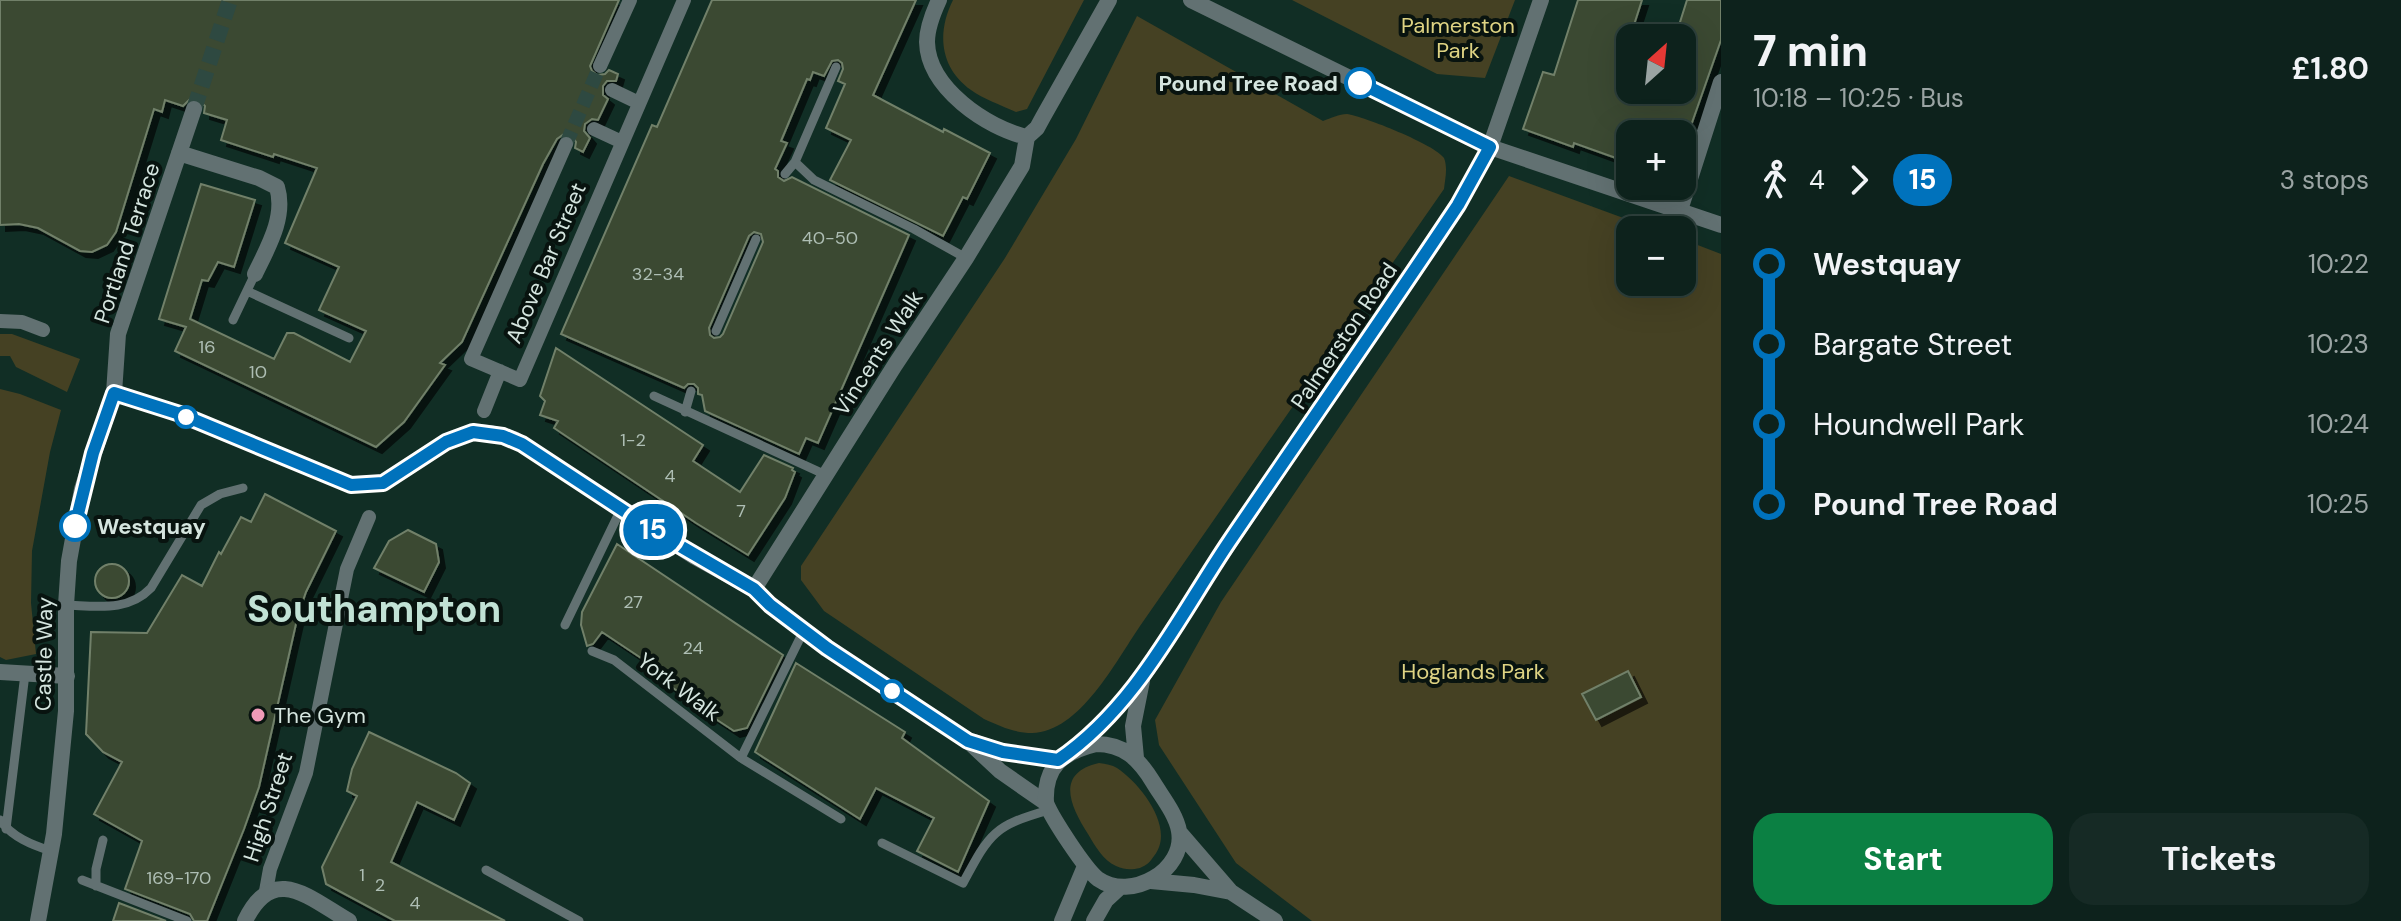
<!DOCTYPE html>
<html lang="en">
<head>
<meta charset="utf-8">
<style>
	body { margin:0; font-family:"DM Sans",sans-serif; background:#162a25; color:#f1f3f6; height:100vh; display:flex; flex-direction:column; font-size:30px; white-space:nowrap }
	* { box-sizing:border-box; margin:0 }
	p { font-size:26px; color:#9aa4a3 }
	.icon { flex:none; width:44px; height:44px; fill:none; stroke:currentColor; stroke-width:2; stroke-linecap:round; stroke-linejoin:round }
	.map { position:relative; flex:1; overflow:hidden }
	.panel { display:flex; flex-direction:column; background:#0d221c; width:680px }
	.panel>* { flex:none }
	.badge { padding:0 16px; border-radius:26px; font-size:28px; line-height:52px }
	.needle { width:52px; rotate:27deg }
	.fabs { position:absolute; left:1616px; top:24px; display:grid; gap:16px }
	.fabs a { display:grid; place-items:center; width:80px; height:80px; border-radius:16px; background:#0d221c; box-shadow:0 8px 32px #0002,0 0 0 2px #2d3f3b; font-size:40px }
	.map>.badge { position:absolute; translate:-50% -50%; box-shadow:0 0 0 4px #fff }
	.legs { display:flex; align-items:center; gap:12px; height:88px; padding:0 32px; font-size:26px }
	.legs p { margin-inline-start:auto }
	.overview { display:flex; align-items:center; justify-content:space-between; height:136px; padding:0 32px }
	h1 { font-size:44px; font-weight:800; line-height:60px }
	.cta { display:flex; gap:16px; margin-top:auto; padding:16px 32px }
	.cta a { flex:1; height:92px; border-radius:24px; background:#0b8043; color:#fff; font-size:32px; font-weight:800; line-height:92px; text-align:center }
	.cta a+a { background:#162a25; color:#f1f3f6 }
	ul { padding:0 32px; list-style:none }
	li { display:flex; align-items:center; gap:28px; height:80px; font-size:30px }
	li i { display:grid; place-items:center; width:12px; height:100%; margin:0 10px; background:currentColor }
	li i::after { content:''; width:20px; height:20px; margin:-10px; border:6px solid; border-radius:50%; background:#0d221c }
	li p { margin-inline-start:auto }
	li:first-child i { background:linear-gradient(#0000 50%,currentColor 0) }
	li:last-child i { background:linear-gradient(currentColor 50%,#0000 0) }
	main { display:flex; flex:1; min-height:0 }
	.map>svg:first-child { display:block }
	.green { fill:#454123 }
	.building { fill:#3a4833; stroke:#718069; stroke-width:2; fill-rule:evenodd; filter:url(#shadow) }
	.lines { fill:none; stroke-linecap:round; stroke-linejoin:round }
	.pedestrian-tunnel { stroke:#2e4941; stroke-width:14; stroke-dasharray:14 7; stroke-linecap:butt }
	.minor-tunnel { stroke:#2e4941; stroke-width:16; stroke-dasharray:16 8; stroke-linecap:butt }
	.service { stroke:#627172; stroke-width:9 }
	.pedestrian { stroke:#627172; stroke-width:14 }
	.minor { stroke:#627172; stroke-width:16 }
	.tertiary { stroke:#627172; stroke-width:16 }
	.line-1-casing { stroke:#fff; stroke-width:18 }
	.line-1 { stroke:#0072bc; stroke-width:12 }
	.stop-1-dot { fill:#fff; stroke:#0072bc; stroke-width:4 }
	.poi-dot { fill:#f09ab7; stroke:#08130f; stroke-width:3 }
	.labels { text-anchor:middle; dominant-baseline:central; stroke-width:8; stroke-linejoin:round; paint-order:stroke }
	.number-label { font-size:18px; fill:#aebeb4 }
	.park-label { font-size:22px; fill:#ded383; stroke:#08130f }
	.stop-label { font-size:22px; font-weight:bold; fill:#d5e5df; stroke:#08130f; text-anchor:end }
	.street-label { font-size:22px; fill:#d5e5df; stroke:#08130f }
	.poi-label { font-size:22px; fill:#d5e5df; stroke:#08130f; text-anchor:start }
	.town-label { font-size:38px; font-weight:bold; fill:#c1e2d5; stroke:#08130f }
</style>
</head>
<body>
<main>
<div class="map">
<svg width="1721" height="921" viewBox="0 0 1721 921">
	<defs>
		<filter id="shadow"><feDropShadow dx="6" dy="6" stdDeviation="0" flood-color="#0009"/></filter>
	</defs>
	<rect width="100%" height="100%" fill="#112e25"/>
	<!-- green -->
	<path class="green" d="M953,0H1084L1027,109L1016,112C1001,105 983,99 971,90C939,67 937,32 953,0Z
		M1292,0H1515L1485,78L1437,74Z
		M1137,16L1323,121C1331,118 1339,114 1347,114C1363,116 1436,145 1444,158C1448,168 1445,179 1444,189L1140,626C1116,661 1080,732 1032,733C1014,733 1000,726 984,719L824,611L801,580V566L1005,258L1076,139Z
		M1509,176L1656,230H1630V282H1682V239L1721,254V921H1312L1236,863L1159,745L1155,720L1221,602Z
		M0,334H12L80,359L67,392L16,367L10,356H0Z
		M0,389L20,394L61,410L50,452L32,551L31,603L36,654L6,660L0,657Z
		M1099,763C1106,764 1112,765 1117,768C1141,784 1176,829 1154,856C1150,862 1147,865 1140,868C1131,870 1125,870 1116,866C1103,860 1095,846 1088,834C1070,806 1055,773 1099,763Z"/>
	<!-- building -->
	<path class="building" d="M0,0H619L590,66L592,71L597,75L605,74L609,70L618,74L616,81H607L603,86V95L608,99L598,120L592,119L585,124L584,131L590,138L583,152L575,148L576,142L571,135L564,134L557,139L543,164L462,342L440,363L445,365L404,422L376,447L175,351L186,327L159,319L201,184L255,200L234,267L218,262L208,281L202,280L190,319L274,359L287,333H294L350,362L366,331L319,310L339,267L285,243L317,168L274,154L273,157L221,140L227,120L204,113L205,106L198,99L191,98L183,106L165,100L162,112L154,109L116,232L107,245L92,252L80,251L38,228L19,224L0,225Z
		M712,0H916L873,95L943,132L944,129L990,153L967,199L963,197L943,236L830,180L851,140L826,128L845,84L838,81L843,69L842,63L838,60L832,61L824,76L813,72L810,80L807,79L781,141L787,143L775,169L778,171V177L784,181L792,177L909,235L818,443L806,438L799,454L705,411L702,395L698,394V388L694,384H688L684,388L561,334L652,125L657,127ZM754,232L761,234L763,242L723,334L720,337L714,338L710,335L709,328L749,236Z
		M1578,0H1642L1622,62L1630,64V90H1682V38H1675L1687,0H1721V40L1688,134H1630V163L1574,143L1573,147L1523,129L1543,72L1554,75Z
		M556,348L703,445L693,461L740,492L764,455L793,468L792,470L795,472L785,498L748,555L696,523L554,428L558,421L540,415L545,401L540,396Z
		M265,494L336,531L306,592L298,615L259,787L244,829L207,921H194L190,914L125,889L142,841L94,814L122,762L103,752L86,734L91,632L147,633L182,575L202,586L219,552L221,554L241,517L251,522Z
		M408,530L436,544L439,562L424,592L374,568L389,541Z
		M617,544L783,655L747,728L734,731L702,710L693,704L694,702L643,668L647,662L602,632L593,644L587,646L581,625L582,612Z
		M95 581a17 17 0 1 1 34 0a17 17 0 1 1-34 0Z
		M796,663L905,732L902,738L989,801L958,872L917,851L934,818L876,788L860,819L755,752Z
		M1628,671L1641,697L1596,720L1582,694Z
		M369,732L456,773L470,783L454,820L417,802L391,862L505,921H395L326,884L322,867L357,796L347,791L352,769Z
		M119,903L166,921H113Z"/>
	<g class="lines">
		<!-- pedestrian-tunnel -->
		<path class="pedestrian-tunnel" d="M566,144L600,66"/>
		<!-- minor-tunnel -->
		<path class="minor-tunnel" d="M194,109L230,0"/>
		<!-- service -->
		<path class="service" d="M836,67L795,162L814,180L914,229L966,258
			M785,174L795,162
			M247,291L349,338
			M233,320L255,274
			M716,331L756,239
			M654,396L826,475
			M685,412L691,391
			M66,605C97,606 128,612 151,588L201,505L220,494L243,488
			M565,625L621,509
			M592,651L614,660L741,758L841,819
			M741,758L804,630
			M0,820C12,837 32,845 51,851
			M6,829L25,674
			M882,843L963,883C990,833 993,826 1049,810
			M486,870L579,921
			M82,880L187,921
			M96,886V869L103,840"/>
		<!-- pedestrian -->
		<path class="pedestrian" d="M600,66L630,0
			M612,90L639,103
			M594,129L622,142
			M566,144L471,359L520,380L684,0
			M0,321L22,322L43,330
			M484,411L500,371
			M266,891L270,869L306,773L347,569L369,517"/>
		<!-- minor -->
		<path class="minor" d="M939,0C933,13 927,28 927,42C928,88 987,128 1027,137
			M1191,0L1490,147L1721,225
			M179,153L259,178L277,187C286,217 268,247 255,274
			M1680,210L1721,82
			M114,393L180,414L351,485L383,483L446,442L473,432L490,433L514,439L695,557L754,589L770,605L827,648L968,741L1000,771L1046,803
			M754,589L895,365L966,258L1022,166L1027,137L1037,128L1043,117L1109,0
			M0,672L67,676
			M974,742L1003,752L1058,760
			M38,921L54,834L66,711V605L69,561L82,489L114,393L118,334L122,322L194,109
			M245,921C273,862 309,898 349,921"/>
		<!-- tertiary -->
		<path class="tertiary" d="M1096,744C1124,744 1139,759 1153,782C1162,797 1176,814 1179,831C1186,870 1131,902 1098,879C1085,869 1052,818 1046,803C1044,766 1063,752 1096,744Z
			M1075,749L1109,716L1143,676L1207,576L1458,205L1490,147L1541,0
			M1136,758L1133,726L1142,681
			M1180,833L1231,892L1275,921
			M1151,881L1194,885L1231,892
			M1062,921L1085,866
			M1094,921L1106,900L1119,888"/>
	</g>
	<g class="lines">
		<!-- line-1 casing -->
		<g class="line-1-casing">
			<path id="line-1" d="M75,526L93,453L114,393L180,414L351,485L383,483L446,442L473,432L503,436L522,444L656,532L754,589L770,605L827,648L968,741L1003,752L1058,760C1136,707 1178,618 1229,542C1305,430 1383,318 1458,205L1490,147L1360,83"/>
		</g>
		<!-- line-1 -->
		<use href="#line-1" class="line-1"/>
	</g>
	<!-- markers -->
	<g class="stop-1-dot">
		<circle cx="1360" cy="83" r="14"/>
		<circle cx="186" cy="417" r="10"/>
		<circle cx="75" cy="526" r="14"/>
		<circle cx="892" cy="691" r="10"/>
	</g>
	<circle class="poi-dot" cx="258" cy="715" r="8"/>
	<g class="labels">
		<!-- number labels -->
		<g class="number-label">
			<text x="830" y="238">40-50</text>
			<text x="658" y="274">32-34</text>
			<text x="207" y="347">16</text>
			<text x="258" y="372">10</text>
			<text x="633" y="440">1-2</text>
			<text x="670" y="476">4</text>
			<text x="741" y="511">7</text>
			<text x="633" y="602">27</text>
			<text x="693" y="648">24</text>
			<text x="362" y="875">1</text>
			<text x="179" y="878">169-170</text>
			<text x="380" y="885">2</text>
			<text x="415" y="903">4</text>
		</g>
		<!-- park labels -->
		<g class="park-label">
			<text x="1458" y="25">Palmerston<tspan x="1458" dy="25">Park</tspan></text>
			<text x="1473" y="671">Hoglands Park</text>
		</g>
		<!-- stop labels -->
		<g class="stop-label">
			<text x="1338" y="83">Pound Tree Road</text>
			<text x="97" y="526" text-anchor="start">Westquay</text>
		</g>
		<!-- street labels -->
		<g class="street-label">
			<text transform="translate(127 243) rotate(-72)">Portland Terrace</text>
			<text transform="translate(546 263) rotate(-67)">Above Bar Street</text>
			<text transform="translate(1344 336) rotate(-56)">Palmerston Road</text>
			<text transform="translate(878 353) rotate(-57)">Vincents Walk</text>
			<text transform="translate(44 654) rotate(-89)">Castle Way</text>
			<text transform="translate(679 687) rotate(37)">York Walk</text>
			<text transform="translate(268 807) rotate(-72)">High Street</text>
		</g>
		<!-- poi labels -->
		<g class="poi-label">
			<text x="274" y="715">The Gym</text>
		</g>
		<!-- town labels -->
		<g class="town-label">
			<text x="374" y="609">Southampton</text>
		</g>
	</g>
</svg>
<div class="fabs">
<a><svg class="needle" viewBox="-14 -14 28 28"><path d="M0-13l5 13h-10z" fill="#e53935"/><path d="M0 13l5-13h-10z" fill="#9aa4a3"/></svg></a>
<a>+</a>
<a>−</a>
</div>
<b class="badge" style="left:653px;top:530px;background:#0072bc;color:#fff">15</b>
</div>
<section class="panel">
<div class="overview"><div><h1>7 min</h1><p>10:18 – 10:25 · Bus</p></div><b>£1.80</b></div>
<div class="legs"><svg class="icon" aria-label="walk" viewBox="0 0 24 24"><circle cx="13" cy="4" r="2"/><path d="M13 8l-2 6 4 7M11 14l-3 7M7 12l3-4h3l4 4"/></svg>4<svg class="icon" aria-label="forward" viewBox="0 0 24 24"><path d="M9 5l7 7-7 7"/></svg><b class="badge" style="background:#0072bc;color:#fff">15</b><p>3 stops</p></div>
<ul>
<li><i style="color:#0072bc"></i><b>Westquay</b><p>10:22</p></li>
<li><i style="color:#0072bc"></i><span>Bargate Street</span><p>10:23</p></li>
<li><i style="color:#0072bc"></i><span>Houndwell Park</span><p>10:24</p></li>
<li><i style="color:#0072bc"></i><b>Pound Tree Road</b><p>10:25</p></li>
</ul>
<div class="cta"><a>Start</a><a>Tickets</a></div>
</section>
</main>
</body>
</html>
